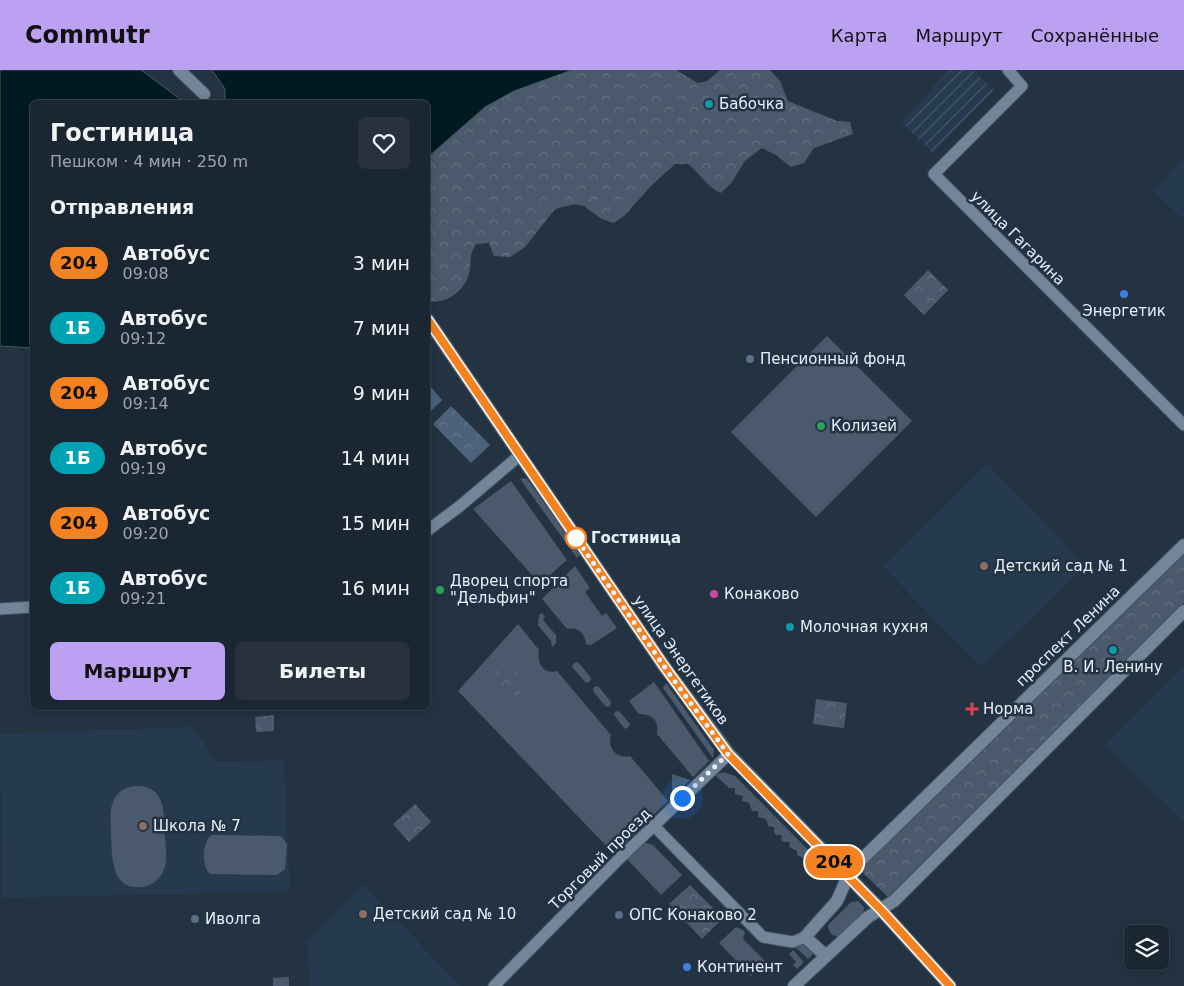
<!DOCTYPE html>
<html lang="ru">
<head>
<meta charset="utf-8">
<style>
	body { margin:0; font-family:"DejaVu Sans",sans-serif; background:#27323e; color:#f1f3f6; height:100vh; display:flex; flex-direction:column; font-size:19px; white-space:nowrap }
	* { box-sizing:border-box; margin:0 }
	p { font-size:16px; color:#9fa5ac }
	.icon { flex:none; width:28px; height:28px; fill:none; stroke:currentColor; stroke-width:2; stroke-linecap:round; stroke-linejoin:round }
	.map { position:relative; flex:1; overflow:hidden }
	.drawer { position:absolute; left:30px; top:30px; width:400px; height:610px; display:flex; flex-direction:column; background:#1a2632; border-radius:8px; box-shadow:0 2px 12px #0003,0 0 0 1px #38434d }
	.drawer>* { flex:none }
	.badge { padding:0 10px; border-radius:16px; font-size:18px; line-height:32px }
	.tools { position:absolute; left:1124px; top:855px; display:grid; gap:10px }
	.tools a { display:grid; place-items:center; width:45px; height:45px; border-radius:8px; background:#1a2632; box-shadow:0 2px 12px #0003,0 0 0 1px #38434d; font-size:25px }
	.you { position:absolute; width:25px; height:25px; margin:-12px; border:4px solid #fff; border-radius:50%; background:#1a73e8; box-shadow:0 0 0 8px #1a73e833 }
	.map>.badge { position:absolute; translate:-50% -50%; box-shadow:0 0 0 2px #fff }
	h2 { padding:0 20px; font-size:19px; line-height:45px }
	.round { display:grid; place-items:center; flex:none; width:52px; height:52px; border-radius:8px; background:#27323e }
	.head { display:flex; align-items:center; justify-content:space-between; height:85px; padding:0 20px }
	h1 { font-size:24px; font-weight:800; line-height:38px }
	.button { display:flex; gap:10px; margin-top:auto; padding:10px 20px }
	.button a { flex:1; height:58px; border-radius:8px; background:#bca0f2; color:#111; font-size:20px; font-weight:800; line-height:58px; text-align:center }
	.button a+a { background:#27323e; color:#f1f3f6 }
	ul { padding:0; list-style:none }
	li { display:flex; align-items:center; gap:15px; height:65px; padding:0 20px }
	li div { flex:1 }
	li b { display:block; font-size:19px }
	li em { font-style:normal }
	li .badge { min-width:55px; font-weight:700; text-align:center }
	header { display:flex; align-items:center; gap:30px; box-sizing:border-box; height:70px; padding:0 25px; background:#bca0f2; color:#111 }
	header strong { font-size:24px }
	nav { display:flex; gap:28px; margin-inline-start:auto; font-size:18px }
	.map>svg:first-child { display:block }
	.built { fill:#253a4f }
	.industrial { fill:url(#industrial-furrows) }
	.green { fill:#4a5a6c }
	.forest { fill:url(#forest-crowns) }
	.park { fill:url(#park-crowns) }
	.water { fill:#001a21; stroke:#455a62 }
	.lines { fill:none; stroke-linecap:round; stroke-linejoin:round }
	.street-casing { stroke:#445260; stroke-width:13 }
	.secondary-casing { stroke:#445260; stroke-width:14 }
	.street { stroke:#738598; stroke-width:11 }
	.secondary { stroke:#738598; stroke-width:12 }
	.line-casing { stroke:#fff; stroke-width:11 }
	.line { stroke:#f58220; stroke-width:8 }
	.walk { stroke:#e6f0fb; stroke-width:5; stroke-dasharray:0 9 }
	.culture-dot { fill:#0f9aa8; stroke:#233342; stroke-width:2 }
	.shop-dot { fill:#3f7fe0; stroke:#233342; stroke-width:2 }
	.service-dot { fill:#5c6f8a; stroke:#233342; stroke-width:2 }
	.leisure-dot { fill:#2e9e5b; stroke:#233342; stroke-width:2 }
	.stop-dot { fill:#fff; stroke:#f58220; stroke-width:2.5 }
	.education-dot { fill:#8d6e63; stroke:#233342; stroke-width:2 }
	.hotel-dot { fill:#d1479c; stroke:#233342; stroke-width:2 }
	.health-dot { fill:#e0444e; stroke:#233342; stroke-width:2 }
	.labels { text-anchor:middle; dominant-baseline:central; stroke-width:5; stroke-linejoin:round; paint-order:stroke }
	.poi-label { font-size:15px; fill:#e6f0fb; stroke:#233342; text-anchor:start }
	.street-label { font-size:15px; fill:#e6f0fb; stroke:#233342 }
	.stop-label { font-size:15px; font-weight:bold; fill:#e6f0fb; stroke:#233342; text-anchor:start }
</style>
</head>
<body>
<header>
<strong>Commutr</strong>
<nav><a>Карта</a><a>Маршрут</a><a>Сохранённые</a></nav>
</header>
<div class="map">
<svg width="1184" height="916" viewBox="0 0 1184 916">
	<defs>
		<pattern id="industrial-furrows" width="10" height="10" patternUnits="userSpaceOnUse" patternTransform="scale(1.25)"><rect width="10" height="10" fill="#253a4f"/><path d="M-1 1l2-2M0 10L10 0M9 11l2-2" fill="none" stroke="#455769"/></pattern>
		<pattern id="forest-crowns" width="20" height="18" patternUnits="userSpaceOnUse" patternTransform="scale(1.25)"><rect width="20" height="18" fill="#4b627a"/><path d="M2 6a3 3 0 1 1 6 0M12 15a3 3 0 1 1 6 0" fill="none" stroke="#65798e"/></pattern>
		<pattern id="park-crowns" width="20" height="18" patternUnits="userSpaceOnUse" patternTransform="scale(1.25)"><rect width="20" height="18" fill="#4a5a6c"/><path d="M2 6a3 3 0 1 1 6 0M12 15a3 3 0 1 1 6 0" fill="none" stroke="#647282"/></pattern>
	</defs>
	<rect width="100%" height="100%" fill="#233342"/>
	<!-- built -->
	<path class="built" d="M1184,88V150L1153,120Z
		M987,394L1086,495L982,597L883,497Z
		M1184,596V752L1105,675Z
		M193,657L217,692L284,690L290,821L2,828L0,664Z
		M363,815L461,916H310L307,872Z"/>
	<!-- industrial -->
	<path class="industrial" d="M950,0H973L994,20L933,83L901,52Z"/>
	<!-- green -->
	<path class="green" d="M827,266L912,351L816,447L731,362Z
		M523,408L527,409L581,484L577,488L520,409Z
		M511,411L567,490L540,514L473,439Z
		M575,496L590,518L585,522L602,546L606,543L617,558L591,575L586,574C585,563 578,557 567,559L542,529Z
		M542,543L545,547L543,550L556,565V573L552,577L551,571L538,555L539,545Z
		M518,554L539,580C536,593 544,605 557,601L611,665C607,679 617,689 630,686L668,731L614,784L458,621Z
		M578,592L591,608L590,612L586,613L572,597L574,593Z
		M654,612L709,691L693,707L657,664C659,651 653,644 639,644L629,631Z
		M666,613L714,680L713,688L663,618Z
		M598,616L611,632L610,636L606,637L593,621L594,617Z
		M619,641L630,654L629,657L625,659L614,645L615,642Z
		M723,702L735,706L825,797L815,804L812,801L813,796L804,794L805,789L797,785V781L789,777L790,772H784L781,770L782,765H776L774,762V757L768,756L766,749L758,747V741H752L749,733L742,731L743,726L735,724V718H729L715,705Z
		M672,704L690,710L672,727Z
		M133,716C167,714 164,743 165,768C166,779 168,792 163,802C159,810 151,816 142,817C110,821 112,784 111,763C111,753 109,741 113,732C116,723 124,718 133,716Z
		M212,765L281,766L287,774L285,799L277,805L210,804C201,796 202,771 212,765Z
		M643,772L653,775L682,805L661,825L626,788Z
		M858,831L864,837L863,844L839,867C831,865 829,863 828,855L851,832Z
		M736,857L743,860L745,863L743,869L765,891L751,906L719,873Z
		M792,874L806,875L815,882L808,889Z
		M793,880L804,892L797,899L793,895L796,892L789,884Z"/>
	<!-- forest -->
	<path class="forest" d="M428,314L442,330L428,344Z
		M451,336L490,375L471,393L433,354Z"/>
	<!-- park -->
	<path class="park" d="M572,0H676L698,13L707,11L720,0H770L780,11L788,31L837,51L850,52L853,64L814,78L804,93L791,97L776,85L762,78L745,91L732,112L721,123C706,117 701,104 688,94H675L650,117L624,146L613,153L600,148L584,136L575,134L555,139L525,177L510,187L494,186L489,173L476,174C468,187 472,191 469,204C465,221 445,235 428,231V87L485,37L514,21Z
		M928,200L948,220L924,245L904,225Z
		M1184,484V533L888,827L860,800Z
		M505,591L528,614L514,629L491,606Z
		M816,629L847,633L844,658L813,654Z
		M274,645V661L256,662L255,647Z
		M415,734L431,752L409,772L393,754Z
		M690,815L723,848L702,869L669,834Z
		M289,907V916H273V908Z"/>
	<!-- water -->
	<path class="water" d="M0,0H141L184,32H32V278L0,276Z
		M212,0H572L514,21L485,37L428,87V32H225V19Z"/>
	<g class="lines">
		<!-- street casing -->
		<g class="street-casing">
			<path id="street" d="M1008,0L1022,16L934,104L1184,355
				M428,460L460,436L519,386
				M0,539L32,537
				M654,756L763,867L793,872L805,867
				M494,916L619,789L729,684"/>
		</g>
		<!-- secondary casing -->
		<g class="secondary-casing">
			<path id="secondary" d="M179,0L204,24
				M428,250L664,596L729,684L881,840L950,916
				M826,886L805,867L837,831L848,806L857,794L1184,475
				M794,916L868,847L894,831L1184,541"/>
		</g>
		<!-- street -->
		<use href="#street" class="street"/>
		<!-- secondary -->
		<use href="#secondary" class="secondary"/>
	</g>
	<g class="lines">
		<!-- line casing -->
		<g class="line-casing">
			<path id="line" d="M428,250L664,596L728,684L881,840L950,916"/>
		</g>
		<!-- line -->
		<use href="#line" class="line"/>
		<!-- walk -->
		<path class="walk" d="M576,468L572,462L668,602L728,684L682,728"/>
	</g>
	<!-- markers -->
	<g class="culture-dot">
		<circle cx="709" cy="34" r="5"/>
		<circle cx="790" cy="557" r="5"/>
		<circle cx="1113" cy="580" r="5"/>
	</g>
	<g class="shop-dot">
		<circle cx="1124" cy="224" r="5"/>
		<circle cx="687" cy="897" r="5"/>
	</g>
	<g class="service-dot">
		<circle cx="750" cy="289" r="5"/>
		<circle cx="619" cy="845" r="5"/>
		<circle cx="195" cy="849" r="5"/>
	</g>
	<g class="leisure-dot">
		<circle cx="821" cy="356" r="5"/>
		<circle cx="440" cy="520" r="5"/>
	</g>
	<circle class="stop-dot" cx="576" cy="468" r="10"/>
	<g class="education-dot">
		<circle cx="984" cy="496" r="5"/>
		<circle cx="143" cy="756" r="5"/>
		<circle cx="363" cy="844" r="5"/>
	</g>
	<circle class="hotel-dot" cx="714" cy="524" r="5"/>
	<path class="health-dot" d="M969.5 631.5h5v5h5v5h-5v5h-5v-5h-5v-5h5z"/>
	<g class="labels">
		<!-- poi labels -->
		<g class="poi-label">
			<text x="719" y="34">Бабочка</text>
			<text x="1124" y="241" text-anchor="middle">Энергетик</text>
			<text x="760" y="289">Пенсионный фонд</text>
			<text x="831" y="356">Колизей</text>
			<text x="994" y="496">Детский сад № 1</text>
			<text x="450" y="511">Дворец спорта<tspan x="450" dy="17">"Дельфин"</tspan></text>
			<text x="724" y="524">Конаково</text>
			<text x="800" y="557">Молочная кухня</text>
			<text x="1113" y="597" text-anchor="middle">В. И. Ленину</text>
			<text x="983" y="639">Норма</text>
			<text x="153" y="756">Школа № 7</text>
			<text x="373" y="844">Детский сад № 10</text>
			<text x="629" y="845">ОПС Конаково 2</text>
			<text x="205" y="849">Иволга</text>
			<text x="697" y="897">Континент</text>
		</g>
		<!-- street labels -->
		<g class="street-label">
			<text transform="translate(1018 168) rotate(45)">улица Гагарина</text>
			<text transform="translate(1068 566) rotate(-44)">проспект Ленина</text>
			<text transform="translate(681 590) rotate(55)">улица Энергетиков</text>
			<text transform="translate(600 789) rotate(-45)">Торговый проезд</text>
		</g>
		<!-- stop labels -->
		<g class="stop-label">
			<text x="591" y="468">Гостиница</text>
		</g>
	</g>
</svg>
<div class="tools">
<a><svg class="icon" aria-label="layers" viewBox="0 0 24 24"><path d="M12 4l9 5-9 5-9-5zM3 14l9 5 9-5"/></svg></a>
</div>
<div class="you" style="left:682px;top:728px"></div>
<b class="badge" style="left:834px;top:792px;background:#f58220;color:#111">204</b>
<section class="drawer">
<div class="head"><div><h1>Гостиница</h1><p>Пешком · 4 мин · 250 m</p></div><a class="round"><svg class="icon" aria-label="heart" viewBox="0 0 24 24"><path d="M12 20l-8-8c-3-5 5-10 8-4 3-6 11-1 8 4z"/></svg></a></div>
<h2>Отправления</h2>
<ul>
<li><span class="badge" style="background:#f58220;color:#111">204</span><div><b>Автобус</b><p>09:08</p></div><em>3 мин</em></li>
<li><span class="badge" style="background:#00a3b4;color:#fff">1Б</span><div><b>Автобус</b><p>09:12</p></div><em>7 мин</em></li>
<li><span class="badge" style="background:#f58220;color:#111">204</span><div><b>Автобус</b><p>09:14</p></div><em>9 мин</em></li>
<li><span class="badge" style="background:#00a3b4;color:#fff">1Б</span><div><b>Автобус</b><p>09:19</p></div><em>14 мин</em></li>
<li><span class="badge" style="background:#f58220;color:#111">204</span><div><b>Автобус</b><p>09:20</p></div><em>15 мин</em></li>
<li><span class="badge" style="background:#00a3b4;color:#fff">1Б</span><div><b>Автобус</b><p>09:21</p></div><em>16 мин</em></li>
</ul>
<div class="button"><a>Маршрут</a><a>Билеты</a></div>
</section>
</div>
</body>
</html>
